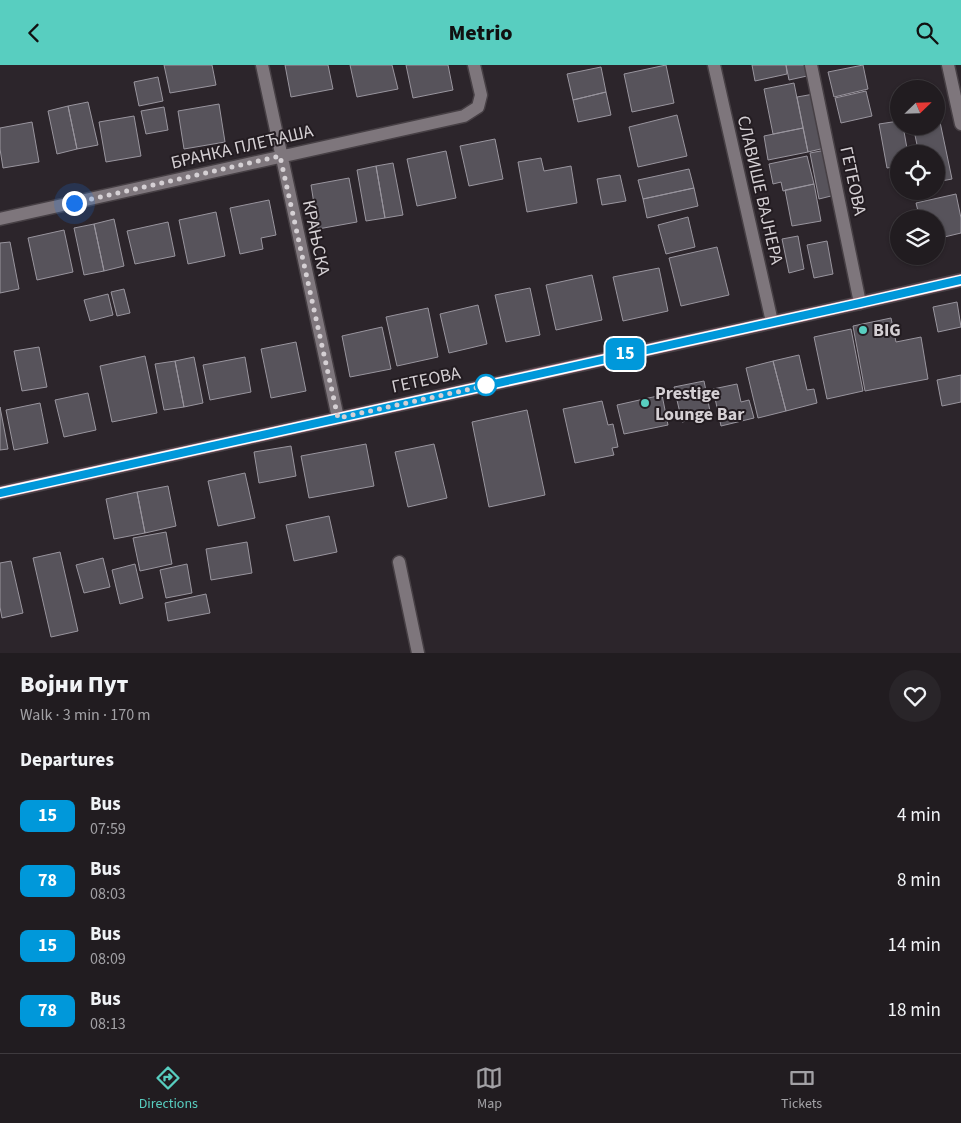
<!DOCTYPE html>
<html lang="en">
<head>
<meta charset="utf-8">
<style>
	body { margin:0; font-family:"Source Sans 3",sans-serif; background:#292529; color:#f1f3f6; height:100vh; display:flex; flex-direction:column; font-size:19px; white-space:nowrap }
	* { box-sizing:border-box; margin:0 }
	p { font-size:16px; color:#a2a1a5 }
	.icon { flex:none; width:28px; height:28px; fill:none; stroke:currentColor; stroke-width:2; stroke-linecap:round; stroke-linejoin:round }
	.map { position:relative; height:588px; overflow:hidden }
	.sheet { display:flex; flex-direction:column; background:#211c20; flex:1 }
	.sheet>* { flex:none }
	.badge { padding:0 10px; border-radius:8px; font-size:18px; line-height:32px }
	.needle { width:32px; rotate:67deg }
	.fabs { position:absolute; left:890px; top:15px; display:grid; gap:10px }
	.fabs a { display:grid; place-items:center; width:55px; height:55px; border-radius:50%; background:#211c20; box-shadow:0 1px 4px #0004,0 0 0 1px #3e3a3e; font-size:25px }
	.you { position:absolute; width:25px; height:25px; margin:-12px; border:4px solid #fff; border-radius:50%; background:#1a73e8; box-shadow:0 0 0 8px #1a73e833 }
	.map>.badge { position:absolute; translate:-50% -50%; box-shadow:0 0 0 2px #fff }
	h2 { padding:0 20px; font-size:19px; line-height:45px }
	.round { display:grid; place-items:center; flex:none; width:52px; height:52px; border-radius:26px; background:#292529 }
	.summary { display:flex; align-items:center; justify-content:space-between; height:85px; padding:0 20px }
	h1 { font-size:24px; font-weight:800; line-height:38px }
	ul { padding:0; list-style:none }
	li { display:flex; align-items:center; gap:15px; height:65px; padding:0 20px }
	li div { flex:1 }
	li b { display:block; font-size:19px }
	li em { font-style:normal }
	li .badge { min-width:55px; font-weight:700; text-align:center }
	header { display:flex; justify-content:space-between; align-items:center; height:65px; padding:0 20px; background:#58cec0; color:#111; font-size:22px; font-weight:800 }
	.tab-bar { display:flex; justify-content:space-around; align-items:center; height:70px; border-top:1px solid #3e3a3e; background:#211c20; font-size:14px; color:#a2a1a5 }
	.tab-bar a { display:grid; justify-items:center; gap:2px }
	.tab-bar .current { color:#58cec0 }
	.map>svg:first-child { display:block }
	.building { fill:#57535b; stroke:#99959e }
	.lines { fill:none; stroke-linecap:round; stroke-linejoin:round }
	.minor-casing { stroke:#474045; stroke-width:15 }
	.major-casing { stroke:#474045; stroke-width:15 }
	.minor { stroke:#7e767c; stroke-width:12 }
	.major { stroke:#b37587; stroke-width:12 }
	.line-casing { stroke:#fff; stroke-width:11 }
	.line { stroke:#0098da; stroke-width:8 }
	.walk { stroke:#d5d0d4; stroke-width:5; stroke-dasharray:0 9 }
	.poi-dot { fill:#58cec0; stroke:#231c21; stroke-width:2 }
	.stop-dot { fill:#fff; stroke:#0098da; stroke-width:2.5 }
	.labels { text-anchor:middle; dominant-baseline:central; stroke-width:4; stroke-linejoin:round; paint-order:stroke }
	.street-label { font-size:18px; fill:#d5d0d4; stroke:#231c21 }
	.poi-label { font-size:18px; font-weight:bold; fill:#d5d0d4; stroke:#231c21; text-anchor:start }
</style>
</head>
<body>
<header><svg class="icon" aria-label="back" viewBox="0 0 24 24"><path d="M15 5l-7 7 7 7"/></svg>Metrio<svg class="icon" aria-label="search" viewBox="0 0 24 24"><circle cx="10" cy="10" r="6"/><path d="M15 15l6 6"/></svg></header>
<div class="map">
<svg width="961" height="588" viewBox="0 0 961 588">
	<rect width="100%" height="100%" fill="#2c252b"/>
	<!-- building -->
	<path class="building" d="M164,0H212L216,20L170,28Z
		M285,0H328L333,24L291,32Z
		M350,0H392L398,24L357,32Z
		M406,0H448L453,25L413,33Z
		M666,0L674,38L632,47L624,9Z
		M752,0H786L787,9L755,16Z
		M786,0H805L807,11L789,15Z
		M863,0L868,24L834,32L828,7Z
		M601,2L606,27L573,35L567,9Z
		M158,12L163,36L139,41L134,17Z
		M794,18L803,63L773,69L764,24Z
		M866,26L872,51L841,58L835,33Z
		M606,27L611,50L578,57L573,35Z
		M814,29L825,83L808,87L797,32Z
		M88,37L98,80L77,84L68,41Z
		M936,38L952,114L936,117V89H919L913,61H936Z
		M219,39L225,77L184,84L178,46Z
		M68,41L77,84L57,89L48,46Z
		M164,42L168,65L146,69L141,46Z
		M677,50L687,91L638,102L629,62Z
		M134,51L141,91L106,97L99,57Z
		M899,56V61H903L908,89H899V101L887,103L879,59Z
		M32,57L39,97L3,103L0,84V63Z
		M803,63L808,87L768,95L764,71Z
		M495,74L503,114L469,121L460,81Z
		M826,85L835,130L819,134L810,88Z
		M446,86L456,133L417,141L407,94Z
		M807,91L814,119L783,126L781,117L773,119L769,99Z
		M541,93L544,106L571,101L577,138L527,147L518,97Z
		M393,98L403,150L385,153L376,101Z
		M376,101L385,153L366,156L357,105Z
		M689,104L694,123L643,134L638,115Z
		M620,110L626,136L602,140L597,114Z
		M349,113L357,157L318,164L311,120Z
		M814,119L821,156L792,161L785,125Z
		M694,123L698,141L647,153L643,134Z
		M956,129L961,153V168L936,174V154H920L916,138Z
		M269,135L276,170L261,173L263,184L240,189L230,143Z
		M216,147L225,191L188,199L179,155Z
		M688,152L695,182L666,189L658,160Z
		M114,154L124,201L104,206L94,159Z
		M168,157L175,191L135,199L127,166Z
		M94,159L104,206L84,210L74,163Z
		M64,165L73,207L37,215L28,173Z
		M798,171L804,204L789,208L782,174Z
		M827,176L833,209L814,213L807,180Z
		M10,177L19,224L0,228V178Z
		M717,182L729,230L681,241L669,193Z
		M659,203L668,246L623,256L613,212Z
		M592,210L602,255L556,265L546,220Z
		M530,223L540,270L506,277L495,230Z
		M124,224L130,248L117,251L111,227Z
		M108,229L113,250L90,256L84,235Z
		M957,237L961,262L938,267L933,242Z
		M478,240L487,279L449,288L440,249Z
		M428,243L438,292L397,301L386,252Z
		M891,253L896,277L921,272L928,314L865,326L853,261Z
		M382,262L391,304L350,312L342,271Z
		M851,264L863,326L827,334L814,272Z
		M296,277L306,326L271,333L261,284Z
		M39,282L47,322L22,326L14,286Z
		M799,290L807,325L814,324L817,338L786,346L773,296Z
		M145,291L157,348L112,357L100,301Z
		M194,292L203,338L184,342L175,296Z
		M245,292L251,327L210,335L203,300Z
		M175,296L184,342L164,345L155,299Z
		M773,296L786,346L758,353L746,303Z
		M961,310V337L942,341L937,315Z
		M704,316L711,351L682,357L674,322Z
		M737,319L741,337L749,335L754,353L721,361L713,324Z
		M88,328L96,365L64,372L55,335Z
		M662,330L668,360L624,369L617,340Z
		M602,336L608,360L613,359L618,382L612,383L614,390L575,398L563,344Z
		M40,338L48,378L14,385L6,345Z
		M0,342L8,384L0,385Z
		M527,345L545,430L489,442L472,357Z
		M366,379L374,421L309,433L301,391Z
		M434,379L447,433L408,442L395,387Z
		M291,381L296,411L259,418L254,387Z
		M245,408L255,453L218,461L208,416Z
		M168,421L176,461L145,468L137,427Z
		M137,427L145,468L114,474L106,434Z
		M329,451L337,487L294,496L286,460Z
		M166,467L172,499L140,506L133,473Z
		M247,477L252,508L211,515L206,484Z
		M60,487L78,566L51,572L33,493Z
		M103,493L110,522L84,528L76,500Z
		M11,496L23,548L2,553L0,542V498Z
		M135,499L143,533L120,539L112,505Z
		M187,499L192,528L166,533L160,505Z
		M206,529L210,548L168,556L165,538Z"/>
	<g class="lines">
		<!-- minor casing -->
		<g class="minor-casing">
			<path id="minor" d="M262,0L338,353
				M714,0L772,257
				M811,0L860,238
				M948,0L961,59
				M0,154L464,51L478,42L481,30L474,0
				M399,497L418,588"/>
		</g>
		<!-- major casing -->
		<g class="major-casing">
			<path id="major" d="M0,428L860,238L961,215"/>
		</g>
		<!-- minor -->
		<use href="#minor" class="minor"/>
		<!-- major -->
		<use href="#major" class="major"/>
	</g>
	<g class="lines">
		<!-- line casing -->
		<g class="line-casing">
			<path id="line" d="M0,428L860,238L961,215"/>
		</g>
		<!-- line -->
		<use href="#line" class="line"/>
		<!-- walk -->
		<path class="walk" d="M74,138L280,91L338,353L489,320H486"/>
	</g>
	<!-- markers -->
	<g class="poi-dot">
		<circle cx="863" cy="265" r="5"/>
		<circle cx="645" cy="338" r="5"/>
	</g>
	<circle class="stop-dot" cx="486" cy="320" r="10"/>
	<g class="labels">
		<!-- street labels -->
		<g class="street-label">
			<text transform="translate(242 82) rotate(-13)">БРАНКА ПЛЕЋАША</text>
			<text transform="translate(853 116) rotate(78)">ГЕТЕОВА</text>
			<text transform="translate(760 125) rotate(77)">СЛАВИШЕ ВАЈНЕРА</text>
			<text transform="translate(316 173) rotate(78)">КРАЊСКА</text>
			<text transform="translate(426 315) rotate(-12)">ГЕТЕОВА</text>
		</g>
		<!-- poi labels -->
		<g class="poi-label">
			<text x="873" y="265">BIG</text>
			<text x="655" y="328">Prestige<tspan x="655" dy="21">Lounge Bar</tspan></text>
		</g>
	</g>
</svg>
<div class="fabs">
<a><svg class="needle" viewBox="-14 -14 28 28"><path d="M0-13l5 13h-10z" fill="#e53935"/><path d="M0 13l5-13h-10z" fill="#a2a1a5"/></svg></a>
<a><svg class="icon" aria-label="locate" viewBox="0 0 24 24"><circle cx="12" cy="12" r="6"/><path d="M12 2v4M12 18v4M2 12h4M18 12h4"/></svg></a>
<a><svg class="icon" aria-label="layers" viewBox="0 0 24 24"><path d="M12 4l9 5-9 5-9-5zM3 14l9 5 9-5"/></svg></a>
</div>
<div class="you" style="left:74px;top:138px"></div>
<b class="badge" style="left:625px;top:289px;background:#0098da;color:#fff">15</b>
</div>
<section class="sheet">
<div class="summary"><div><h1>Војни Пут</h1><p>Walk · 3 min · 170 m</p></div><a class="round"><svg class="icon" aria-label="heart" viewBox="0 0 24 24"><path d="M12 20l-8-8c-3-5 5-10 8-4 3-6 11-1 8 4z"/></svg></a></div>
<h2>Departures</h2>
<ul>
<li><span class="badge" style="background:#0098da;color:#fff">15</span><div><b>Bus</b><p>07:59</p></div><em>4 min</em></li>
<li><span class="badge" style="background:#0098da;color:#fff">78</span><div><b>Bus</b><p>08:03</p></div><em>8 min</em></li>
<li><span class="badge" style="background:#0098da;color:#fff">15</span><div><b>Bus</b><p>08:09</p></div><em>14 min</em></li>
<li><span class="badge" style="background:#0098da;color:#fff">78</span><div><b>Bus</b><p>08:13</p></div><em>18 min</em></li>
</ul>
</section>
<nav class="tab-bar">
<a class="current"><svg class="icon" aria-label="directions" viewBox="0 0 24 24"><path d="M12 3l9 9-9 9-9-9zM9 14v-3h6M13 9l2 2-2 2"/></svg>Directions</a>
<a><svg class="icon" aria-label="map" viewBox="0 0 24 24"><path d="M3 6l6-2 6 2 6-2v14l-6 2-6-2-6 2zM9 4v14M15 6v14"/></svg>Map</a>
<a><svg class="icon" aria-label="tickets" viewBox="0 0 24 24"><path d="M3 7h18v10H3zM15 7v10"/></svg>Tickets</a>
</nav>
</body>
</html>
